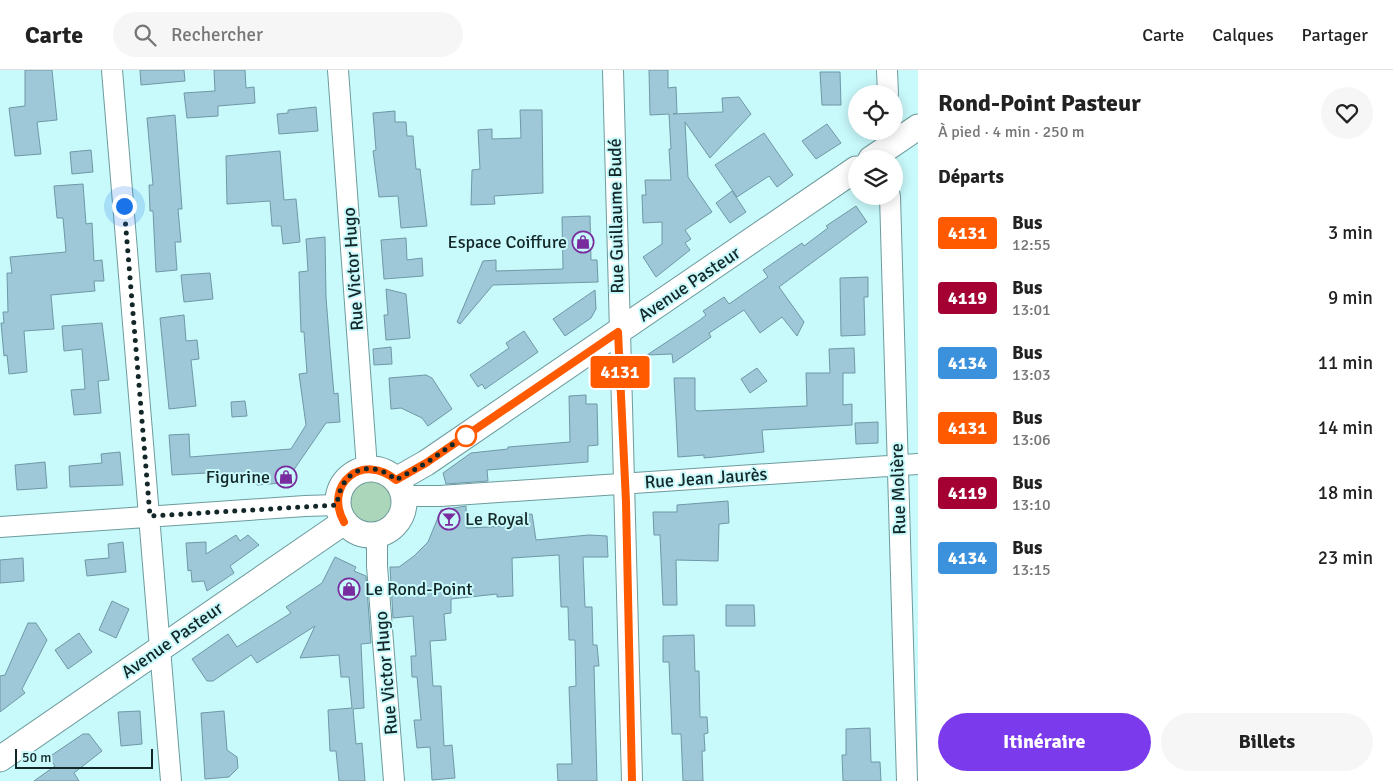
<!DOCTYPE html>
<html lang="fr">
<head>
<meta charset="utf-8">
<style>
	body { margin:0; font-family:Signika,sans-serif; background:#f6f6f6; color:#222; height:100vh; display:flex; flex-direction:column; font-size:19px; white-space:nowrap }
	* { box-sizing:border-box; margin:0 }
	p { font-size:16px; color:#767676 }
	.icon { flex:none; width:28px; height:28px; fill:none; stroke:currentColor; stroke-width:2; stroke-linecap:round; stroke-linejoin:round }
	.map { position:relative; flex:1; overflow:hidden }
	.side { display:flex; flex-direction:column; background:#fff; width:475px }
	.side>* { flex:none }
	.badge { padding:0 10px; border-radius:4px; font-size:18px; line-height:32px }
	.tools { position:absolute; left:848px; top:15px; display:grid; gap:10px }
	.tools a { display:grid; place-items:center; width:55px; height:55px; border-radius:50%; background:#fff; box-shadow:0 2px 12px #0003; font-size:25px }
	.scale { position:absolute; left:15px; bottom:12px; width:138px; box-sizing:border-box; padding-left:5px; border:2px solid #142728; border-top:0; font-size:14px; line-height:18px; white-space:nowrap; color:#142728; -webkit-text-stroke:4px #c8f9fb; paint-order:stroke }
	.you { position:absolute; width:25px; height:25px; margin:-12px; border:4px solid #fff; border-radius:50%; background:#1a73e8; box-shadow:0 0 0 8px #1a73e833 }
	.map>.badge { position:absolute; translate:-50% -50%; box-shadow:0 0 0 2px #fff }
	h2 { padding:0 20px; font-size:19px; line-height:45px }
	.round { display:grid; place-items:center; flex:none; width:52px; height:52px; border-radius:26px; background:#f6f6f6 }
	.head { display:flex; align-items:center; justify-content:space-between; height:85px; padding:0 20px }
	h1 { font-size:24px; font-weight:700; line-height:38px }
	.primary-button { display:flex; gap:10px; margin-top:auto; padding:10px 20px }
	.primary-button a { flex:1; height:58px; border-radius:30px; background:#7c3aed; color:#fff; font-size:20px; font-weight:700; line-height:58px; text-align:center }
	.primary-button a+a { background:#f6f6f6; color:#222 }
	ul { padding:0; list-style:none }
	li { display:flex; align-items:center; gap:15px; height:65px; padding:0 20px }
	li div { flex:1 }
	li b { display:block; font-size:19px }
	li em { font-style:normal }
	li .badge { min-width:55px; font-weight:700; text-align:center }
	header { display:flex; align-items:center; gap:30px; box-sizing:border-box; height:70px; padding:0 25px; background:#fff; border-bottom:1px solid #e0e0e0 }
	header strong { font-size:24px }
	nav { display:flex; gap:28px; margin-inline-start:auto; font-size:18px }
	.search { width:350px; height:45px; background:#f6f6f6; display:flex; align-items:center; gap:12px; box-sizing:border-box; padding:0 18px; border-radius:28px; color:#767676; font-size:19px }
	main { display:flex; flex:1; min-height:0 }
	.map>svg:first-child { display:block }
	.green { fill:#acd6b9 }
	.building { fill:#9ec8d7; stroke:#6f98a6 }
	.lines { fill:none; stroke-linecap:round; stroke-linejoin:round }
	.minor-casing { stroke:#6d9b9d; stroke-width:22 }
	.tertiary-casing { stroke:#6d9b9d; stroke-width:27 }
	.minor { stroke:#fff; stroke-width:20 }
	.tertiary { stroke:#fff; stroke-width:25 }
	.line-casing { stroke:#fff; stroke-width:11 }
	.line { stroke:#ff5a00; stroke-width:8 }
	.walk { stroke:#142728; stroke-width:5; stroke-dasharray:0 9 }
	.stop-dot { fill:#fff; stroke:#ff5a00; stroke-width:2.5 }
	.labels { text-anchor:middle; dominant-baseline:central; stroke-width:4; stroke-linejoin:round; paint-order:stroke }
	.street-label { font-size:18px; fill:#142728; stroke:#c8f9fb }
	.poi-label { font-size:18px; fill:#142728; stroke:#c8f9fb; text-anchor:end }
</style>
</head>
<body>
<header>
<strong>Carte</strong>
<div class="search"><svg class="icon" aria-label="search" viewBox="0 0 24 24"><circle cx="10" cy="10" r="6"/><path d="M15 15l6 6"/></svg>Rechercher</div>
<nav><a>Carte</a><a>Calques</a><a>Partager</a></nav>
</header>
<main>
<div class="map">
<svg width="918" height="711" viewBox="0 0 918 711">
	<rect width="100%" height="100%" fill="#c8f9fb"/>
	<!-- green -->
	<path class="green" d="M349 432a21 21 0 1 1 42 0a21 21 0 1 1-42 0Z"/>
	<!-- building -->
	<path class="building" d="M25,0H52L57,50L37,52L41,84L15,86L9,38L25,36Z
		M140,0H184L185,11L141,15Z
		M214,0H245L246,18L254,17L255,33L218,36V46L187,48L184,23L215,21Z
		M649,0H668V18L676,17L677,43L673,44L723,42L722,28L739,27L751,44L710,88L685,52L688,107L712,142L685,160L691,169L685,173L690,180L656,207L643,187L662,174V152L643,153L642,125H646L645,110H671L669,79H671L669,44L650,45Z
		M820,2H840L841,35H822Z
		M316,37L318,61L279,64L277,44L288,43V40Z
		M520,40H542L543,123L494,126L495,134L471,135L472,100L480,99L478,60L492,59V69L521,68Z
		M395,41V52H406L407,66H413L416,99H420L427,156L401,158L398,126L379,127L373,81L376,80L373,43Z
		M175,45L182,139H178L181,172H175L177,200L156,202L153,141H150L149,115H153L147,48Z
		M827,54L841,73L816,89L802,71Z
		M764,63L793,105L777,117L769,106L737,127L715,95Z
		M91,80L93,102L72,104L70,82Z
		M280,81L284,130L296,129L300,172L283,174L281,156H272L270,131L227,134L226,86Z
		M83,114L86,154L92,153L94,191L102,190L104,211H94L95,221L51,225L54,259L24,261L27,302L9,304L7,285L4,286L1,253H4L3,242H8L7,203H12L10,187L66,182L63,148H57L54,116Z
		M732,121L746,142L730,153L716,133Z
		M856,136L867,152L779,217L804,252L797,266L782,247L760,263L744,240L709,263L711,267L673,293L672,284L647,285L700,250L706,245L703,241L724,227L729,234L768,207L763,200L802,173L804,176L828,158L826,156Z
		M590,146L591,190H597L598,212L493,215L460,254L457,252L483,191L496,190V201L563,199L562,147Z
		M325,167L326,227L330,279L334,324L338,323L340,352L326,353L293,401L294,412L257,415L256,406L207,409L206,403L172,405L169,365L189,364L190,387L291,379L306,355L299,304L307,303L304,262H301L299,202L308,201L306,169Z
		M406,168L407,190L422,188L423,206L384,209L381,170Z
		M210,203L213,229L184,232L181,205Z
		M868,207V227H864L865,265L841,266L840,208Z
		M386,219L406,224L410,268L386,270L384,245H388Z
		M595,220L596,239L591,248L565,266L553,249Z
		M184,245L186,271L197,270L199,289L191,290L196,336L169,339L160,248Z
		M102,253L109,310L98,311L101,343L74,345L71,320L85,319L82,279L64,281L62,256Z
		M524,261L538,282L485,319L482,314L478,317L470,305L509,278L506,273Z
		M391,277L392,294L374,295L373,279Z
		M854,278L855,303H843V335L852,334V355L762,360L764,382L704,388V385L678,387L674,308H695V339L697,341L807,336L806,303H830L829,279Z
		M757,298L767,311L750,323L741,309Z
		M426,305L432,308L452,339L428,356L422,348L401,338L391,339L389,308Z
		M586,325V334H597L598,375L588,376V392L487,400L488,411L446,414L443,403L471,383L508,379V377L570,372L569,326Z
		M245,331L247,346L232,347L231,332Z
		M878,352V373L856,374L855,353Z
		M120,382L123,415L70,417L69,396L102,393L101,384Z
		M45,392L47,418L17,420L15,395Z
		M728,431L729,453L719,454L718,491L676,490L677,535H663L660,465H654L653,442H677V435Z
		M466,436L467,458L509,456L508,446L532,444L536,470L589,465L607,466L608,487H583L585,537H592L593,575H597L599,596H594L597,711H558L557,694H572L569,617L576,616L575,570H569L568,537H561L559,485L512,488L513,526L497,527V524L451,529V543L444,544L446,570L430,571L433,616H441L444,676L452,675L455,708L432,710L430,677L417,678L414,650H421L417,607H412L411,586H416L413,546L393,548L390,497H399L414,486L428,472L441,440Z
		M236,465L240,471L248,465L259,475L230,496L234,503L207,521L204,511L192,512L191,500L188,501L186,473L206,472V484Z
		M123,472L126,502L87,506L85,490L109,488L108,474Z
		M335,487L356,497L354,501L366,506L371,573L361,574L364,638L353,639L356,674L362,673L365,711H339L336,681H330L328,640L352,638L349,607H341L339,585L300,588L315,556L257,593L251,585L213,611H207L192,589L228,564L237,577L291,543L286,537L322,513Z
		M23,488L24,511L0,513V490Z
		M112,531L129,539L116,568L99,560Z
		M726,535H754L755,556H726Z
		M28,553H36L47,570L22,619L25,623L0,642V606L5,605Z
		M79,563L92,582L68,599L55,580Z
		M694,565L695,601H699L700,647H707L708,663L704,664L705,681H702L703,711H683L681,664H672L669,592H663V566Z
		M140,641L142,674L121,676L118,642Z
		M224,641L227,680L237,687L238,698L229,707L205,709L201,643Z
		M870,658L871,692H880L881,711H843L842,685H846V659Z
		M83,664H89L102,681L74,703L79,711H34L55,696L49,687Z"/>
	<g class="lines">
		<!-- minor casing -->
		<g class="minor-casing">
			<path id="minor" d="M112,0L171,711
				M338,0L367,398
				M613,0L632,711
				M887,0L888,24
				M890,126L907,711
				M403,426H440L918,394
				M0,457L305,436L337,435
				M377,465V496L394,711"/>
		</g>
		<!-- tertiary casing -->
		<g class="tertiary-casing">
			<path id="tertiary" d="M871,89L918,57
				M338 432a33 33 0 1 1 66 0a33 33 0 1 1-66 0Z
				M396,410L426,393L856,99
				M0,689L344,452"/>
		</g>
		<!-- minor -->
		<use href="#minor" class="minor"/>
		<!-- tertiary -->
		<use href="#tertiary" class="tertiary"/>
	</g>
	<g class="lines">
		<!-- line casing -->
		<g class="line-casing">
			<path id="line" d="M344,452C323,414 363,382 396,410L426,393L618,262L626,432L632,711"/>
		</g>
		<!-- line -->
		<use href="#line" class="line"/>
		<!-- walk -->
		<path class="walk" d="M124,136L150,446L337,435C340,401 369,387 396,410L426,393L469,363L466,366"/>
	</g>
	<!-- icons -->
	<defs>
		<g id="shop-ring" transform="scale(1.125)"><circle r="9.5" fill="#c8f9fb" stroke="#792c9d" stroke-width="1.5"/><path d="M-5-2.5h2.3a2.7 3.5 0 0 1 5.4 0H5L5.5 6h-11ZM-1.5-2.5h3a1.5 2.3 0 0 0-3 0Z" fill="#792c9d"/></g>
		<g id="bar-ring" transform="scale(1.125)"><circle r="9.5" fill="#c8f9fb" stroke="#792c9d" stroke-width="1.5"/><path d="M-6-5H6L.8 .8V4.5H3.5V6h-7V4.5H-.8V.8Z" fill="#792c9d"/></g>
	</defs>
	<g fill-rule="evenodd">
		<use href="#shop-ring" x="583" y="172"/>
		<use href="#shop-ring" x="286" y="407"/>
		<use href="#bar-ring" x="449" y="449"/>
		<use href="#shop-ring" x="349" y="519"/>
	</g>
	<!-- markers -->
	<circle class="stop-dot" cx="466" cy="366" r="10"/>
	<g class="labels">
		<!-- street labels -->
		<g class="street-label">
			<text transform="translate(616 146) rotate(-91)">Rue Guillaume Budé</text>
			<text transform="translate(353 199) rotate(-94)">Rue Victor Hugo</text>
			<text transform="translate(689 214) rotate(-34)">Avenue Pasteur</text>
			<text transform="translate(706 408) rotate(-4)">Rue Jean Jaurès</text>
			<text transform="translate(898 419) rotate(-92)">Rue Molière</text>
			<text transform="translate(172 570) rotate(-35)">Avenue Pasteur</text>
			<text transform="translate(386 603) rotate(-95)">Rue Victor Hugo</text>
		</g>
		<!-- poi labels -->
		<g class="poi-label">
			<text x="567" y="172">Espace Coiffure</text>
			<text x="270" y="407">Figurine</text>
			<text x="465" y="449" text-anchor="start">Le Royal</text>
			<text x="365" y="519" text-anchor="start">Le Rond-Point</text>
		</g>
	</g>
</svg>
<div class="tools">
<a><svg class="icon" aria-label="locate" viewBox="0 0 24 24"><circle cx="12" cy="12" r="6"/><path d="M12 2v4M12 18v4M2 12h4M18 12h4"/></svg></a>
<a><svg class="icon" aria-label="layers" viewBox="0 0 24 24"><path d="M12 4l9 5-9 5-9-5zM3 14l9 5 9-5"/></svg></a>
</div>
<div class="scale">50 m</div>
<div class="you" style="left:124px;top:136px"></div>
<b class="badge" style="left:620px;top:302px;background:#ff5a00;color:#fff">4131</b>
</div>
<section class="side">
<div class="head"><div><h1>Rond-Point Pasteur</h1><p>À pied · 4 min · 250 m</p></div><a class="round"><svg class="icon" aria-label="heart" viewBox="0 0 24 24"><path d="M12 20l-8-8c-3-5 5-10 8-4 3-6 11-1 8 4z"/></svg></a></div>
<h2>Départs</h2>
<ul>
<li><span class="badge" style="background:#ff5a00;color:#fff">4131</span><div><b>Bus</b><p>12:55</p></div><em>3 min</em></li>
<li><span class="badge" style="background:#a50034;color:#fff">4119</span><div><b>Bus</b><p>13:01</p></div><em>9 min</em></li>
<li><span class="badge" style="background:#3c91dc;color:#fff">4134</span><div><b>Bus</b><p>13:03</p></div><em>11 min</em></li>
<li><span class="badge" style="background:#ff5a00;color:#fff">4131</span><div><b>Bus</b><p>13:06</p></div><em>14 min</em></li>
<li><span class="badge" style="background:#a50034;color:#fff">4119</span><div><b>Bus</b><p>13:10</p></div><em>18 min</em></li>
<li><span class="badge" style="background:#3c91dc;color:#fff">4134</span><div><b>Bus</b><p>13:15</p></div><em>23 min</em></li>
</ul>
<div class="primary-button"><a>Itinéraire</a><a>Billets</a></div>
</section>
</main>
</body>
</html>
